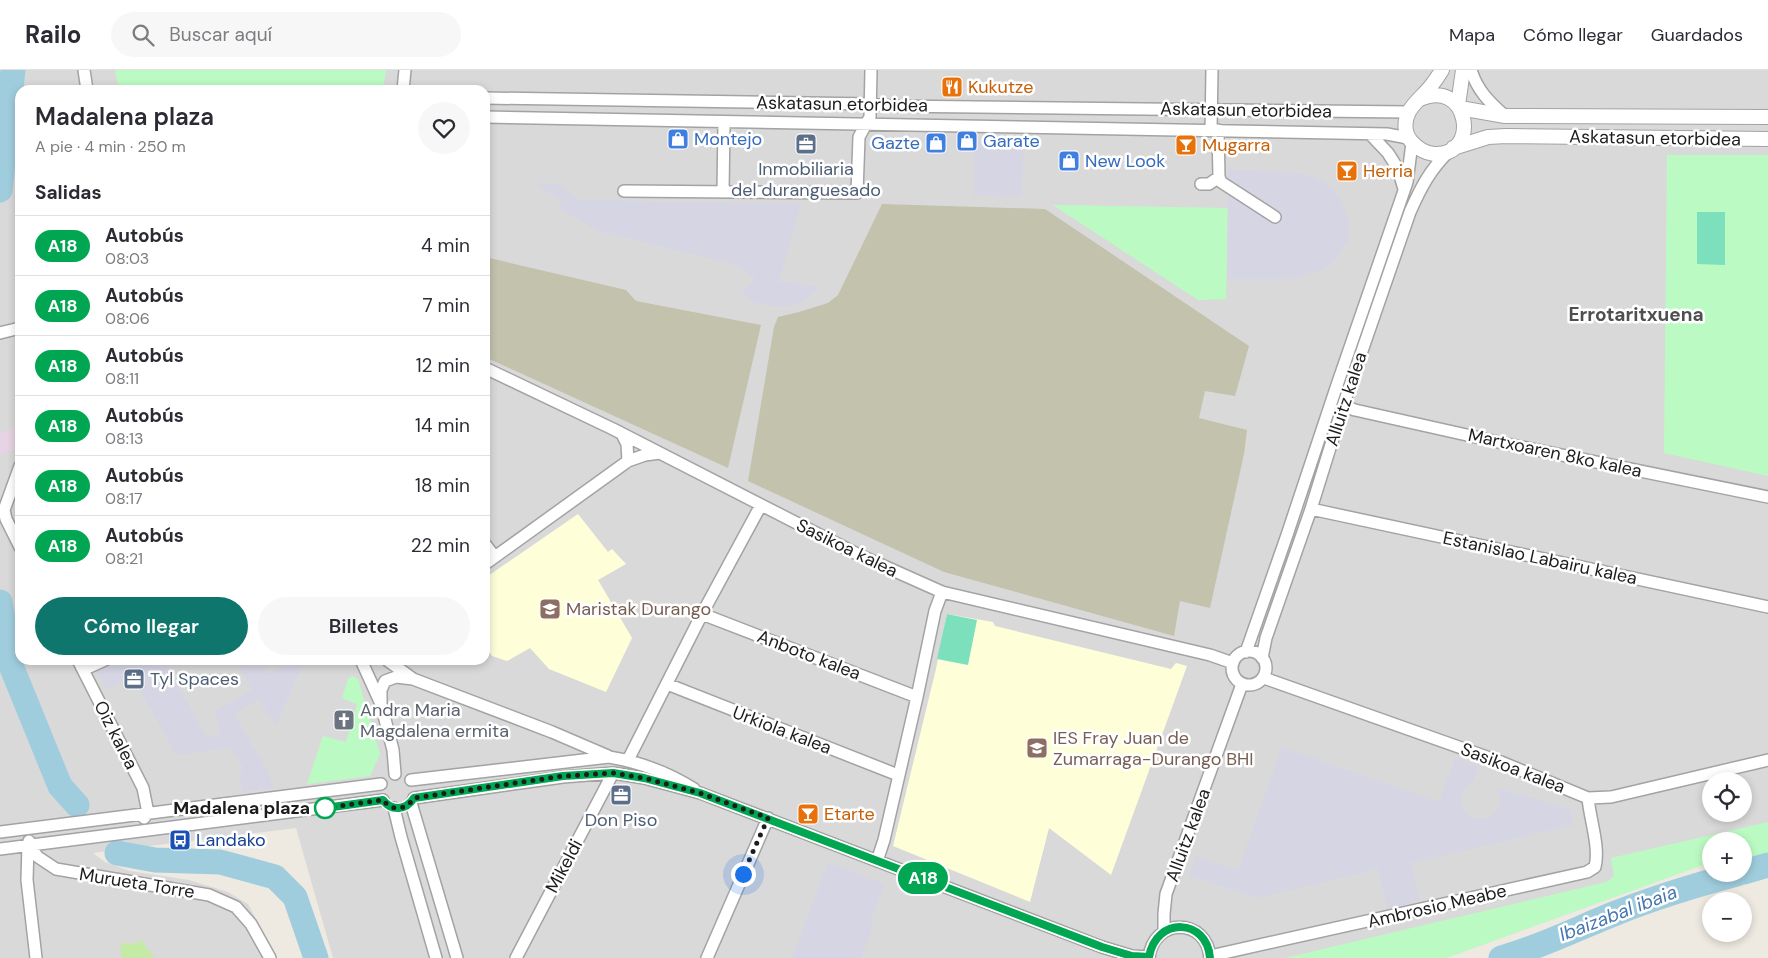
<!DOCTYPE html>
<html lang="es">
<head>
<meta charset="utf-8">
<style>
	body { margin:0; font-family:"DM Sans",sans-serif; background:#f7f7f7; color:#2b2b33; height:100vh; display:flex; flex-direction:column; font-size:19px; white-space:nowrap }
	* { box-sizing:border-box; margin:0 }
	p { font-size:16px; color:#7c7c81 }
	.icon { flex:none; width:28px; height:28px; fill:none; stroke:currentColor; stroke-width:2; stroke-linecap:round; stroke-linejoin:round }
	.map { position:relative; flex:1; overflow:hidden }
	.side { position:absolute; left:15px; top:15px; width:475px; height:580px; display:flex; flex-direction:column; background:#fff; border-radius:15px; box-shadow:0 2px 8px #0003 }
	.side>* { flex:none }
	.badge { padding:0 10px; border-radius:16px; font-size:18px; line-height:32px }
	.fabs { position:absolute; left:1702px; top:702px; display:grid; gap:10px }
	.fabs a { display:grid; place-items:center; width:50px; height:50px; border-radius:50%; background:#fff; box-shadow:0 2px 8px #0003; font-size:25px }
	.you { position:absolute; width:25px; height:25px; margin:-12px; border:4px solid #fff; border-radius:50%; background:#1a73e8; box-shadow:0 0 0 8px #1a73e833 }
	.map>.badge { position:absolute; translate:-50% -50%; box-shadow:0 0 0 2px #fff }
	h2 { padding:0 20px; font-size:19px; line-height:45px }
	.round { display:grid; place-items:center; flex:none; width:52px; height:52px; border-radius:26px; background:#f7f7f7 }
	.overview { display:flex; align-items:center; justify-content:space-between; height:85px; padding:0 20px }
	h1 { font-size:24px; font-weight:600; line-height:38px }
	.button { display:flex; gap:10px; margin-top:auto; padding:10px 20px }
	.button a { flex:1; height:58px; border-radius:30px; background:#0f766e; color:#fff; font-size:20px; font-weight:600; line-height:58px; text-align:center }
	.button a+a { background:#f7f7f7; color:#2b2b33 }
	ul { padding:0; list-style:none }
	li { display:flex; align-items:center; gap:15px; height:60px; padding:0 20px; border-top:1px solid #e1e1e2 }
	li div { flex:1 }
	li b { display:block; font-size:19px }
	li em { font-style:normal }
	li .badge { min-width:55px; font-weight:700; text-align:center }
	header { display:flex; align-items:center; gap:30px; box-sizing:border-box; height:70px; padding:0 25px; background:#fff; border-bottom:1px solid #e1e1e2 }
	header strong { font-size:24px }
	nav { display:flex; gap:28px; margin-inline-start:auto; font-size:18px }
	.search { width:350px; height:45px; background:#f7f7f7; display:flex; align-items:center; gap:12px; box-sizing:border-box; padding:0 18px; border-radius:28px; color:#7c7c81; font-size:19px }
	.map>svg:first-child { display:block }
	.residential { fill:#dad9d9; fill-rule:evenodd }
	.industrial { fill:#e7d3e3 }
	.education { fill:#feffd9 }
	.construction { fill:#c2c2ad }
	.grass { fill:#c4eaa5 }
	.park { fill:#bbfbc3 }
	.pitch { fill:#7ce0bd }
	.plaza { fill:#d6d5e4 }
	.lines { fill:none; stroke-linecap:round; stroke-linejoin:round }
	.river { stroke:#a0cddd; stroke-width:25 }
	.minor-casing { stroke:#a3a3a3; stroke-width:14 }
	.tertiary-casing { stroke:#a3a3a3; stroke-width:16 }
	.minor { stroke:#fff; stroke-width:11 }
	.tertiary { stroke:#fff; stroke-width:14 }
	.line-casing { stroke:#fff; stroke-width:11 }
	.line { stroke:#00a651; stroke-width:8 }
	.walk { stroke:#1c1c1c; stroke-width:5; stroke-dasharray:0 9 }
	.stop-dot { fill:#fff; stroke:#00a651; stroke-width:2.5 }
	.labels { text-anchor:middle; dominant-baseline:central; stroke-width:5; stroke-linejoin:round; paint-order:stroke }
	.food-label { font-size:18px; fill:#c56008; stroke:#fff; text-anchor:start }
	.street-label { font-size:18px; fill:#1c1c1c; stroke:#fff }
	.shop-label { font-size:18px; fill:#366cbe; stroke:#fff; text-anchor:start }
	.service-label { font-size:18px; fill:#4e5e75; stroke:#fff }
	.education-label { font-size:18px; fill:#785e54; stroke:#fff; text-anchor:start }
	.worship-label { font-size:18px; fill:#5b616d; stroke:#fff; text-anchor:start }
	.stop-label { font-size:18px; font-weight:bold; fill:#1c1c1c; stroke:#fff; text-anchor:end }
	.transit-label { font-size:18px; fill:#164399; stroke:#fff; text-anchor:start }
	.neighbourhood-label { font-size:19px; font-weight:bold; fill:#4f4f4f; stroke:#fff }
	.water-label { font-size:19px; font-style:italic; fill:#4676ae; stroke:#fff }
</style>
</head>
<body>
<header>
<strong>Railo</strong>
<div class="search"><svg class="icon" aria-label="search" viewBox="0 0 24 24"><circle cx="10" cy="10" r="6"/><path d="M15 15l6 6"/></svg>Buscar aquí</div>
<nav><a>Mapa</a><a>Cómo llegar</a><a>Guardados</a></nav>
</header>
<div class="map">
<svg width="1768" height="888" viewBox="0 0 1768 888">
	<rect width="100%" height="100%" fill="#eeeae1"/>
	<!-- residential -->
	<path class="residential" d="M0,0H1768V785L1744,789V771H1711V794L1700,796L1446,888H333L296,758L93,783L105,792L130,801L189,810L228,822L248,834L277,888H0ZM20,20H485V590H20ZM1711,711H1744V744H1711Z"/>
	<!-- industrial -->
	<path class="industrial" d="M20,357V378L0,384V363Z"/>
	<!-- education -->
	<path class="education" d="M578,444L608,482L612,479L626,494L598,510L632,568L606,622L549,599L530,578L507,591L492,586L485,574V508Z
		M947,544L993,552L995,556L1171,599L1176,593L1187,596L1111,805L1049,758L1030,832L893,776L936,599Z"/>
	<!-- construction -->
	<path class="construction" d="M882,134L1045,139L1249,276L1235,326L1205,321L1199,348L1247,360L1244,384L1210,538L1180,531L1174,566L944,502L748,411L774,257L778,247L799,242L828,233L838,225Z
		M485,187L626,220L636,231L761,255L728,398L485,287Z"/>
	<!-- grass -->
	<path class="grass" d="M141,870L155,888H122L120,873L133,874Z"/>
	<!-- park -->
	<path class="park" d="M115,0H386L383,20H119Z
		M1667,85H1768V406L1664,383Z
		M1053,135L1228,138L1226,229L1198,230Z
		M352,606L358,609L380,684L370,706L307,714L323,666L346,672L357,634L342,628L348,609Z
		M1768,752V785L1744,789V771H1711V794L1700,796L1446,888H1285L1606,812L1614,806L1611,788Z"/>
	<!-- pitch -->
	<path class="pitch" d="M1697,142H1725V195L1697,194Z
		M947,544L977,550L968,595L937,589Z"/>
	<!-- plaza -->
	<path class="plaza" d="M974,68L1024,69L1022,126L974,125Z
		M1228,99L1305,104L1327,113L1341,129L1348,148V170L1337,189L1319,201L1293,209H1227Z
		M536,114H560L579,130L801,134L779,211L820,217L813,224L798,234L782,237L754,233L742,223L755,208L737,195L598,161L558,138L562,131Z
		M122,590H136L148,595L165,592L206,666L220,665L215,641L252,620L235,590H260L268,604L295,590L303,594L276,655L258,630L234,644L269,703L273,718L242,722L239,706L243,697L230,678L176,685L132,606L107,619L95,600Z
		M1282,677L1439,732L1455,688L1478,696L1474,711L1468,714L1461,725L1462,737L1470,747L1483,749L1495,743L1501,731L1497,718L1570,739L1573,755L1411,793L1420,831L1387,838L1378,799L1257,828L1189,806L1196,786L1238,800Z
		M828,792L885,814L870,852L874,854L861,888H792Z"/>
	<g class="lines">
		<!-- river -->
		<path class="river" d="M0,120L13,0
			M0,532L12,598L60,716L77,735
			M117,783L155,790L220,792L275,807L295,827L316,888
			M1744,802L1768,795
			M1501,888C1541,877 1578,858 1616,843C1656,827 1696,815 1737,804"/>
		<!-- minor casing -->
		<g class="minor-casing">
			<path id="minor" d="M84,0L87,20
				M1471,0C1477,20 1489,32 1505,46
				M403,20L405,0
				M485,28L870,34L891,36L1408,42
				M485,47L1387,64L1408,68
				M1211,60L1212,0
				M1218,60L1219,107L1221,112L1275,147
				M1370,64L1388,83L1398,99L1404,119
				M1201,114H1209L1219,107
				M624,121L857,123L859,67L870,47L871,0
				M723,122L724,52
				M0,263L20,258
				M485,298L613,359L859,485L942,522L1210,585L1233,593
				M1343,336L1355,340L1507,374L1768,427
				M622,364L627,374L628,391
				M20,396L4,440L6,449L20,477
				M1311,439L1768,537
				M485,474L494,486
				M485,494L628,391L645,385L660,383
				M702,544L917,627
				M1232 598a17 17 0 1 1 34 0a17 17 0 1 1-34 0Z
				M1246,582L1287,465L1336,318L1407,112L1412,73
				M1262,588L1266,568L1311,439L1343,336L1410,142C1421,117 1430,100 1449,81
				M78,590L143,718L148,743L144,748
				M361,590L381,634L393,680L395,704
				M387,590L413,609
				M83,600L105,590
				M1264,608L1501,692L1588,728L1611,727L1768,690
				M667,614L898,705
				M381,634V620L385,611L396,607L413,609L552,662L608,686
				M628,690L702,544L761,435
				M411,710L609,687C639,692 669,703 694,719
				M414,728L563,707L613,703L644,708L700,723L1102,877L1132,886L1149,887
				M411,733L457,888
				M394,738L401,767L436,888
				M0,762L381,714
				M29,771L28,775L38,787L56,799L209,825L236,837L251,854L270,888
				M28,775L27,810L36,888
				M0,779L383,730
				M877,791L884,770L917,627L935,541L942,522
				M1164,861V844L1166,824L1242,614
				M1210,886L1587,802L1595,797C1600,777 1590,750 1588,728
				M516,888L613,703
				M707,888L768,748
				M1149,888C1153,847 1207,847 1210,888"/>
		</g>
		<!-- tertiary casing -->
		<g class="tertiary-casing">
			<path id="tertiary" d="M1418,30C1469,5 1482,87 1434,84C1424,83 1417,78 1411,71C1408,68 1407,65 1406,61C1402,40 1420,30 1431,16C1435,11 1439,5 1442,0
				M1458,35L1463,0
				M1460,38L1505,46L1768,47
				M1453,78L1488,67L1506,66L1768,69"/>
		</g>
		<!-- minor -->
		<use href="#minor" class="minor"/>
		<!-- tertiary -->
		<use href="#tertiary" class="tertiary"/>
	</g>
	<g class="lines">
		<!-- line casing -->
		<g class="line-casing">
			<path id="line" d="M325,738L383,730C392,742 406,740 414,728L563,706L613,703L644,708L700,723L1102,877L1132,886L1149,887C1156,846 1207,848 1210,888"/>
		</g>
		<!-- line -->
		<use href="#line" class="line"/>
		<!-- walk -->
		<path class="walk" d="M325,738L383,730C392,742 406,740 414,728L563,706L613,703L644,708L700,723L768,748L743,804"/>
	</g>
	<!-- icons -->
	<defs>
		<g id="restaurant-square" transform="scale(1.125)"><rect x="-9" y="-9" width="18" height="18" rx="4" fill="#e8710a" stroke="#fff"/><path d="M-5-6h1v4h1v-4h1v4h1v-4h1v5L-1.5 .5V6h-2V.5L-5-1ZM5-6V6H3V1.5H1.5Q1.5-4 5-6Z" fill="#fff"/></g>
		<g id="shop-square" transform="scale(1.125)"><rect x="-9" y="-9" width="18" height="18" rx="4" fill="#3f7fe0" stroke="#fff"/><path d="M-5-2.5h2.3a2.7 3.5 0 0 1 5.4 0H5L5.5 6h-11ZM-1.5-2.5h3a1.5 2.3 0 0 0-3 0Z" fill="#fff"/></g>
		<g id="office-square" transform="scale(1.125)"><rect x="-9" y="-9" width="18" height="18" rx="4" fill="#5c6f8a" stroke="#fff"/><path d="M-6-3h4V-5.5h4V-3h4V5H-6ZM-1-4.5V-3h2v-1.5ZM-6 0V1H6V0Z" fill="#fff"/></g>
		<g id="bar-square" transform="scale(1.125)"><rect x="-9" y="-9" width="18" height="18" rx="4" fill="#e8710a" stroke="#fff"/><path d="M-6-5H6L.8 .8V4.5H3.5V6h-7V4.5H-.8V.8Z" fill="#fff"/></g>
		<g id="school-square" transform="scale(1.125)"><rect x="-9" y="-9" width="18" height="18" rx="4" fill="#8d6e63" stroke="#fff"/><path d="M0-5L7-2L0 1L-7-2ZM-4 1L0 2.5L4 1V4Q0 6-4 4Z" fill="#fff"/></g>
		<g id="church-square" transform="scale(1.125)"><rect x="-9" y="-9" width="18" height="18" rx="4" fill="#6b7280" stroke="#fff"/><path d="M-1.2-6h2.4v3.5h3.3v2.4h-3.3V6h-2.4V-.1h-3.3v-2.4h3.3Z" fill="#fff"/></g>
		<g id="bus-square" transform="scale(1.125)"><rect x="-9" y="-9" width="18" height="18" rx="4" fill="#1a4fb4" stroke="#fff"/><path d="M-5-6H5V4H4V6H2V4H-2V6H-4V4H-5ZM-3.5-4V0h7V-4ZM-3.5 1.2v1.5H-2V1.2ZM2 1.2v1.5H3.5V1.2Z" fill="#fff"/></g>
	</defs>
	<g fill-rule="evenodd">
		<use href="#restaurant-square" x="952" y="17"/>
		<use href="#shop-square" x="678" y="69"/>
		<use href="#shop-square" x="967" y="71"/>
		<use href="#shop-square" x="936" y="73"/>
		<use href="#office-square" x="806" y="74"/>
		<use href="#bar-square" x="1186" y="75"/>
		<use href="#shop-square" x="1069" y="91"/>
		<use href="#bar-square" x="1347" y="101"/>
		<use href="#school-square" x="550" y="539"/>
		<use href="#office-square" x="134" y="609"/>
		<use href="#church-square" x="344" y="650"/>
		<use href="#school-square" x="1037" y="678"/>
		<use href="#office-square" x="621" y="725"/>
		<use href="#bar-square" x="808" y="744"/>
		<use href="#bus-square" x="180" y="770"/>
	</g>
	<!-- markers -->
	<circle class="stop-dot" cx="325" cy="738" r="10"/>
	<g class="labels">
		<!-- food labels -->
		<g class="food-label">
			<text x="968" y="17">Kukutze</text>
			<text x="1202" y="75">Mugarra</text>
			<text x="1363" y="101">Herria</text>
			<text x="824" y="744">Etarte</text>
		</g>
		<!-- street labels -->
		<g class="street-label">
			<text transform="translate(842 34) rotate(1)">Askatasun etorbidea</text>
			<text transform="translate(1246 40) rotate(1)">Askatasun etorbidea</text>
			<text transform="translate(1655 68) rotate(1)">Askatasun etorbidea</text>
			<text transform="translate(1346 329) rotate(-72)">Alluitz kalea</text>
			<text transform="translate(1555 383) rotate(12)">Martxoaren 8ko kalea</text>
			<text transform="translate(847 478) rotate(26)">Sasikoa kalea</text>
			<text transform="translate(1540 488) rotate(12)">Estanislao Labairu kalea</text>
			<text transform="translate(809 585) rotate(21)">Anboto kalea</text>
			<text transform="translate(782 660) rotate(21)">Urkiola kalea</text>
			<text transform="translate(116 665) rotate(63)">Oiz kalea</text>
			<text transform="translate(1513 698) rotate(21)">Sasikoa kalea</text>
			<text transform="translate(1188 765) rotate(-70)">Alluitz kalea</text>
			<text transform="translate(564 796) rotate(-62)">Mikeldi</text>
			<text transform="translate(137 813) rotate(9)">Murueta Torre</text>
			<text transform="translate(1437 836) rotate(-13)">Ambrosio Meabe</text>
		</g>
		<!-- shop labels -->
		<g class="shop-label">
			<text x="694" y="69">Montejo</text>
			<text x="983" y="71">Garate</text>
			<text x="920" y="73" text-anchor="end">Gazte</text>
			<text x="1085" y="91">New Look</text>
		</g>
		<!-- service labels -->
		<g class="service-label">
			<text x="806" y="99">Inmobiliaria<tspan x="806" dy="21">del duranguesado</tspan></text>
			<text x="150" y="609" text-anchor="start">Tyl Spaces</text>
			<text x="621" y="750">Don Piso</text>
		</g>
		<!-- education labels -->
		<g class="education-label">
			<text x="566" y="539">Maristak Durango</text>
			<text x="1053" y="668">IES Fray Juan de<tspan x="1053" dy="21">Zumarraga-Durango BHI</tspan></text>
		</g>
		<!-- worship labels -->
		<g class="worship-label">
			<text x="360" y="640">Andra Maria<tspan x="360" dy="21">Magdalena ermita</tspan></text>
		</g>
		<!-- stop labels -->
		<g class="stop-label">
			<text x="310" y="738">Madalena plaza</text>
		</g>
		<!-- transit labels -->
		<g class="transit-label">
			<text x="196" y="770">Landako</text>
		</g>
		<!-- neighbourhood labels -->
		<g class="neighbourhood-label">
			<text x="1636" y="244">Errotaritxuena</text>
		</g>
		<!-- water labels -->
		<g class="water-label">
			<text transform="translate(1618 843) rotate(-21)">Ibaizabal ibaia</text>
		</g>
	</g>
</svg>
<div class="fabs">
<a><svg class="icon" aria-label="locate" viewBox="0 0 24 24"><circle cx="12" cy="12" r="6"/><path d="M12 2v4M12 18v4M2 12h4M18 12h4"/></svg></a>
<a>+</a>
<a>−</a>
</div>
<div class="you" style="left:743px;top:804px"></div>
<b class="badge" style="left:923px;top:808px;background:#00a651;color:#fff">A18</b>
<section class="side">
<div class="overview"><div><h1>Madalena plaza</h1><p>A pie · 4 min · 250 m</p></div><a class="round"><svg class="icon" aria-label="heart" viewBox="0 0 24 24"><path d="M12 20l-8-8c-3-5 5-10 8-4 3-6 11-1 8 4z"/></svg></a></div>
<h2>Salidas</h2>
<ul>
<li><span class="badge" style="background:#00a651;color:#fff">A18</span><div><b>Autobús</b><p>08:03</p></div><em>4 min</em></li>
<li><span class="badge" style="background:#00a651;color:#fff">A18</span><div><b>Autobús</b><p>08:06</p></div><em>7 min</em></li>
<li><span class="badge" style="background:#00a651;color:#fff">A18</span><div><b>Autobús</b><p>08:11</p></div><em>12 min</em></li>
<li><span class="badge" style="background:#00a651;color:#fff">A18</span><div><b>Autobús</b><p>08:13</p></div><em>14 min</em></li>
<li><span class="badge" style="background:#00a651;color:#fff">A18</span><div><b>Autobús</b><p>08:17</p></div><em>18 min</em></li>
<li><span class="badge" style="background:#00a651;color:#fff">A18</span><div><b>Autobús</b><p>08:21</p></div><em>22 min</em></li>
</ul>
<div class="button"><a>Cómo llegar</a><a>Billetes</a></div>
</section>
</div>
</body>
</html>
